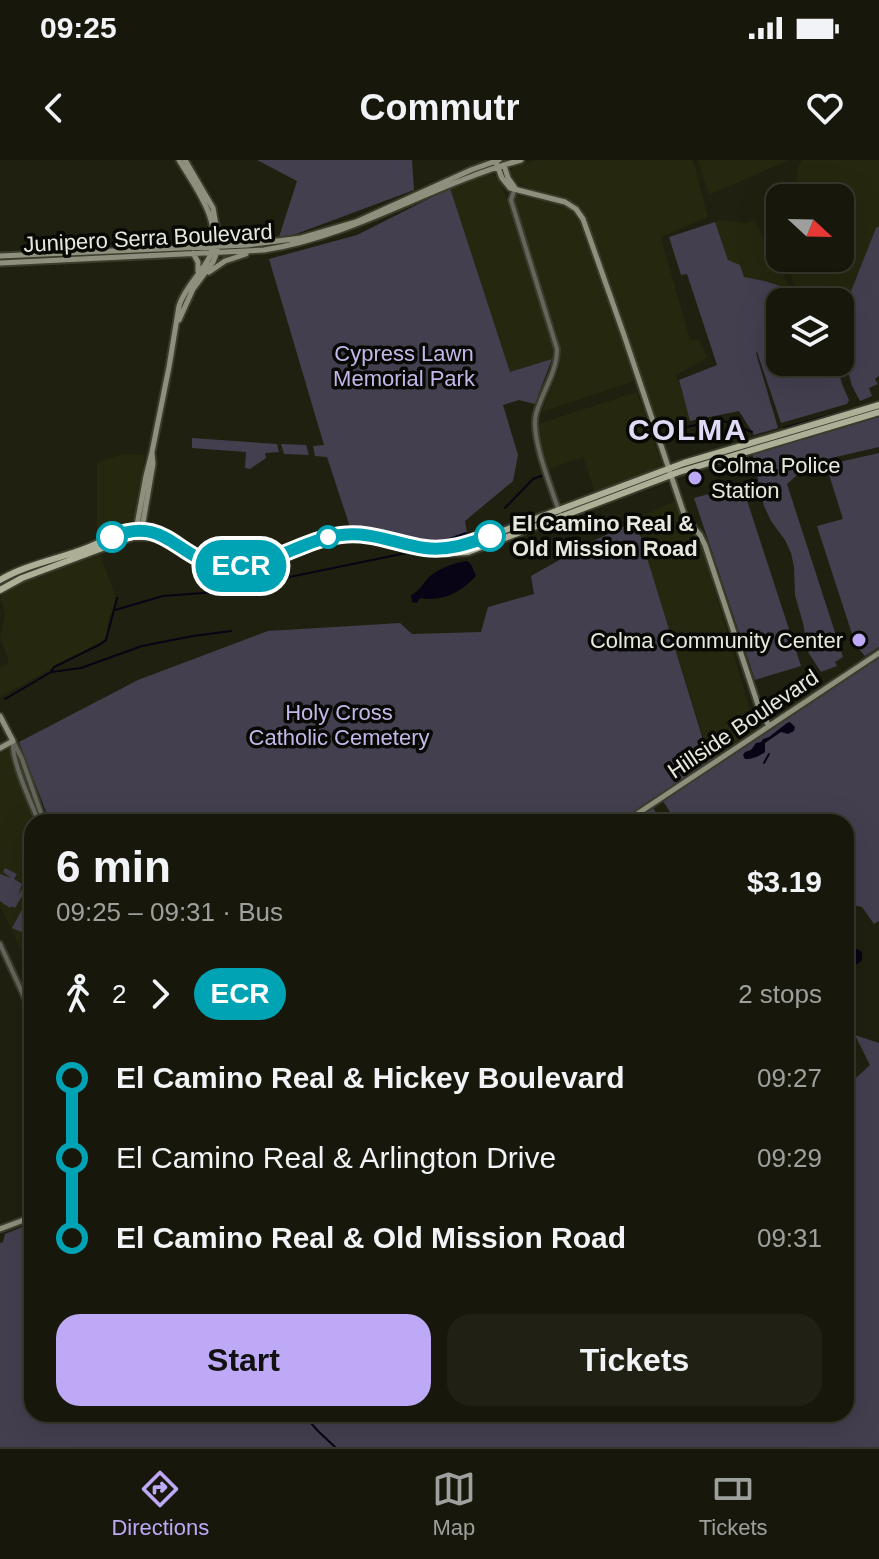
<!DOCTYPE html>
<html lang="en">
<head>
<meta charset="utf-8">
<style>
	body { margin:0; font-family:Helvetica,sans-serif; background:#202114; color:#f1f3f6; height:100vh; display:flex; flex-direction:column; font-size:30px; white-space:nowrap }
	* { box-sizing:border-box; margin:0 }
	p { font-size:26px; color:#9ea09d }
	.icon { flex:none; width:44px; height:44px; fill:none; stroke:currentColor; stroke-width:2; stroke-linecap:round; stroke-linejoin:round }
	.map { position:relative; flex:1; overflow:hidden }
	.sheet { position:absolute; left:24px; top:654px; width:830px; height:608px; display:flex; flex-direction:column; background:#17180b; border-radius:24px; box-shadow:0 8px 32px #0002,0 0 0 2px #36372c }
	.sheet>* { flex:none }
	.badge { padding:0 16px; border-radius:26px; font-size:28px; line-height:52px }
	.needle { width:52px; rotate:112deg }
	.tools { position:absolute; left:766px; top:24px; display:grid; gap:16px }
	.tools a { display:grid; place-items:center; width:88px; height:88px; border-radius:16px; background:#17180b; box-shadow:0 8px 32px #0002,0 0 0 2px #36372c; font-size:40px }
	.map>.badge { position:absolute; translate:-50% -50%; box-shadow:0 0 0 4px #fff }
	.legs { display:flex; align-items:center; gap:12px; height:88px; padding:0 32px; font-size:26px }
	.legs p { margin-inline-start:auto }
	.head { display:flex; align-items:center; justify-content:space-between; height:136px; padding:0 32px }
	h1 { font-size:44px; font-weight:700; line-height:60px }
	.action { display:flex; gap:16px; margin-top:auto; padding:16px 32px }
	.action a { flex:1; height:92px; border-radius:24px; background:#bda9f5; color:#111; font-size:32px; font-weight:700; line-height:92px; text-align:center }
	.action a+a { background:#202114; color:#f1f3f6 }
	ul { padding:0 32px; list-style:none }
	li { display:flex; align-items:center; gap:28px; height:80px; font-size:30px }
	li i { display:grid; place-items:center; width:12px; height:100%; margin:0 10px; background:currentColor }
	li i::after { content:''; width:20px; height:20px; margin:-10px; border:6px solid; border-radius:50%; background:#17180b }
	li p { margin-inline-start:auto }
	li:first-child i { background:linear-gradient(#0000 50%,currentColor 0) }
	li:last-child i { background:linear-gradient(currentColor 50%,#0000 0) }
	.status { display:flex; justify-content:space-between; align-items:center; height:56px; padding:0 40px; background:#17180b; direction:ltr }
	.status svg { height:22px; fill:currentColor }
	header { display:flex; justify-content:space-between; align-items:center; height:104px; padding:0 32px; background:#17180b; font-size:36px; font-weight:700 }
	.tabs { display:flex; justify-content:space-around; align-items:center; height:112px; border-top:2px solid #36372c; background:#17180b; font-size:22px; color:#9ea09d }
	.tabs a { display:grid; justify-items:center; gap:4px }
	.tabs .active { color:#bda9f5 }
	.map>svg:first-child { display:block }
	.built { fill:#26270f }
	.green { fill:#433f4f }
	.water { fill:#090415 }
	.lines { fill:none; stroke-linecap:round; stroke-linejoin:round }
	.stream { stroke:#090415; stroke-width:2 }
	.tertiary-casing { stroke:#3b3c2c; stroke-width:8 }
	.secondary-casing { stroke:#3b3c2c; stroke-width:9 }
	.primary-casing { stroke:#3b3c2c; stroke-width:10 }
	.tertiary { stroke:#65665b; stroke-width:4 }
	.secondary { stroke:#8e907d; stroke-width:5 }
	.primary { stroke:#adb097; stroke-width:6 }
	.line-1-casing { stroke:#fff; stroke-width:18 }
	.line-1 { stroke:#00a3b4; stroke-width:12 }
	.poi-dot { fill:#bda9f5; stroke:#080904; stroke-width:3 }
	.stop-1-dot { fill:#fff; stroke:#00a3b4; stroke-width:4 }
	.labels { text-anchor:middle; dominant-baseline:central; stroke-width:7; stroke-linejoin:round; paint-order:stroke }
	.street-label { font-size:22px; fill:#e8e9de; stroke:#080904 }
	.park-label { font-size:22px; fill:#c3b7e9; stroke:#080904 }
	.poi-label { font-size:22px; fill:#e8e9de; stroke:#080904; text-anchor:start }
	.stop-label { font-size:22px; font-weight:bold; fill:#e8e9de; stroke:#080904; text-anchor:start }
	.district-label { font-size:30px; font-weight:bold; letter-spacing:2px; fill:#e1dbf8; stroke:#080904 }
</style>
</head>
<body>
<div class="status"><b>09:25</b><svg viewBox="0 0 49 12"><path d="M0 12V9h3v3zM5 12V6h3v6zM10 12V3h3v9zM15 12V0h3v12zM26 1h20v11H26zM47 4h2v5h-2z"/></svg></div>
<header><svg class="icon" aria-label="back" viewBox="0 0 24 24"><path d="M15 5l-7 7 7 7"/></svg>Commutr<svg class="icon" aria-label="heart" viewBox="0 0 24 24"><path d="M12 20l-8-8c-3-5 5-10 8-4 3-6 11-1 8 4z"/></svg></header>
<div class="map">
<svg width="879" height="1287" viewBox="0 0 879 1287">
	<rect width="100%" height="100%" fill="#1f200f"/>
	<!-- built -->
	<path class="built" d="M537,0H693L708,57L661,77L690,180H699L707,198L676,215L691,260L659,271L627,173L586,58L581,49L566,38L527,29L515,21L510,12L514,6Z
		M698,0H789L709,35Z
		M879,0V66L876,69L840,159V142H799L788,105V98H840V38H795L798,6L802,0Z
		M491,14L499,17L551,179L553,189L552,199L510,212L450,29Z
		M517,35L559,44L571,51L579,62L621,178L634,221L541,252L560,208L558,177L513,41V38Z
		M720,60L746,63L755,60L771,95L780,91L782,108L789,129L765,121L744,117L728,100L715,62Z
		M637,232L661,303L660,307L595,332L583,297L549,309L539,277L538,264Z
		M122,294L145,295L134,364L97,380V303Z
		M675,341L682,361L698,380L703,391L750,550L760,566L715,597L705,583L647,398L634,359Z
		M100,395L117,440L115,450L112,452L109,457L106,476L103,480L0,537V508L9,502L0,478L5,454L0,437L21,423Z
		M9,590L36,662H32V815L0,745V594Z"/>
	<!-- green -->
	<path class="green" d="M257,0H412L414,30L296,74L279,77L297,21Z
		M450,28L510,212L552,199L535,244L519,240L503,245L518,295L513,321L465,361L468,379L435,385L375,372L351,370L327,297L315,296L313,286L324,285L269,99L357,75Z
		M715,62L728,100L740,105L744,117L765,121L789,129L793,142H780V202H836L842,224L849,240L847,244L781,263L757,192L756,193L778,268L754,275L739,251L690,261L679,220L717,205L687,114L681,115L669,77Z
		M879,66V216L875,219L878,224L869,228L872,236L860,241L852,226L840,182V159L876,68Z
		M879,257V287L797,306V315L787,324L843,497L835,502L837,506L821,512L808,492L803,463L795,435L794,407L791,393L785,380L771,361L764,346L752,292L798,281Z
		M192,278L277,284L279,292L265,293L266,298L250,309L245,308L246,292L192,288Z
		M281,284L306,285L309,295L284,294Z
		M879,293V487L865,496L858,488L852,474L817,366L843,359L826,305Z
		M742,325L801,506L755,520L694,338Z
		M633,362L637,365L704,583L715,597L619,662H50L19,582L138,520L268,471L400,463L412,474L481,472L488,447L534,434L531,416L591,382Z
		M879,498V761L874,764L862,747L854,745L846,749V662H632L653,648L660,658L670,652L663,641Z
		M5,708L17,714L14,719L22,724L18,735L22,729L25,731L15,748L11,746L10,748L0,741V714L11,718L3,712Z
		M32,731V752L21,772L12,768Z
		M855,875L879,883V1287H0V1083L3,1082L5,1074L32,1063V1254H846V929L847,926L870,905Z"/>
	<!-- water -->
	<path class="water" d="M467,401L471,404L476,416C461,432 444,442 420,438L417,443L412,442L411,435C420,431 423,423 430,416C438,409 456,402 467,401Z
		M790,562L795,567L794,571L788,574L781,572L765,583V592C762,595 751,600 745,599L743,595L745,592L751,590L756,583L761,582L763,579L769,577L787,563Z
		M852,786L862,792V800L858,804L851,805L846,803V788Z"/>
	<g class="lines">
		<!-- stream -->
		<path class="stream" d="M784,268L851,249
			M660,269L665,266L687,267L718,260L727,262L752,272
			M505,348L533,319L544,315
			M433,385L466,373
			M115,450L163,436L216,432L416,391
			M51,512L81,508L142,486L193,476L231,471
			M5,539L51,512L54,507L101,484L106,480L117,438
			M764,603L769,594
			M303,1254L318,1271L335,1287"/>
		<!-- tertiary casing -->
		<g class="tertiary-casing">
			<path id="tertiary" d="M515,28L511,40L557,189C557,213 542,231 536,254C530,278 553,332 561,357
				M13,581L22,599L44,662
				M13,581C11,600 31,643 39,662
				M0,784L32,854"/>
		</g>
		<!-- secondary casing -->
		<g class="secondary-casing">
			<path id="secondary" d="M495,0L502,18L510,28L565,42L576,49L583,59L624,175L685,357L700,375L705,385L759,548L769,566
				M504,5L508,18L515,28
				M193,93L198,102V111
				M0,96L247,85L301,78L356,62L471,10L499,0
				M0,103L264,90C355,76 433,24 521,0
				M209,112L225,101L246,94
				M179,160L193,129L213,102L217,92V71L213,48L185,0
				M138,372L136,370L146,316L152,292L169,207L179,146C185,127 200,115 209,98C225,64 195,27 179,0
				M141,374L153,304L152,293
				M0,556L13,581L0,588
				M625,662L879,493
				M0,1069L32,1057"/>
		</g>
		<!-- primary casing -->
		<g class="primary-casing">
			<path id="primary" d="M431,388H448L471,383L684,303L879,245
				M0,420C27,404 60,399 89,387C103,382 116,373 131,371C145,368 161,374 173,381
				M0,430L22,418L132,377C140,377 148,376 156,378C182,385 200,407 229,409C265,412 308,382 347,378C377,375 403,388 431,392C444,394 456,393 468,392L679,312L879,252"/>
		</g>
		<!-- tertiary -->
		<use href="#tertiary" class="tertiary"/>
		<!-- secondary -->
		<use href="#secondary" class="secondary"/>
		<!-- primary -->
		<use href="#primary" class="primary"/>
	</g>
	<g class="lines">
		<!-- line-1 casing -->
		<g class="line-1-casing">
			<path id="line-1" d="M112,377C164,355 175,396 218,405C261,414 299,380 341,375C371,371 396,384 425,388C448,391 468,384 490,376"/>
		</g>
		<!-- line-1 -->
		<use href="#line-1" class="line-1"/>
	</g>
	<!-- markers -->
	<g class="poi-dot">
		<circle cx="695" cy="318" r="8"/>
		<circle cx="859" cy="480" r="8"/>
	</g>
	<g class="stop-1-dot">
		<circle cx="490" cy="376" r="14"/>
		<circle cx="112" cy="377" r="14"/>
		<circle cx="328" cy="377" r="10"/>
	</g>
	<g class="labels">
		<!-- street labels -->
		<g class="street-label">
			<text transform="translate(148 78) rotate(-3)">Junipero Serra Boulevard</text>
			<text transform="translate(743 564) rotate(-34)">Hillside Boulevard</text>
		</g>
		<!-- park labels -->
		<g class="park-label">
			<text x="404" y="193">Cypress Lawn<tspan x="404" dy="25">Memorial Park</tspan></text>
			<text x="339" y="552">Holy Cross<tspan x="339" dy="25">Catholic Cemetery</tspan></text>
		</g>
		<!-- poi labels -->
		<g class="poi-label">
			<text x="711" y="305">Colma Police<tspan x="711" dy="25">Station</tspan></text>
			<text x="843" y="480" text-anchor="end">Colma Community Center</text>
		</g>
		<!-- stop labels -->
		<g class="stop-label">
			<text x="512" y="363">El Camino Real &amp;<tspan x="512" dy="25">Old Mission Road</tspan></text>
		</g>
		<!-- district labels -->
		<g class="district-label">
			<text x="688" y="269">COLMA</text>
		</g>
	</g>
</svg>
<div class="tools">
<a><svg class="needle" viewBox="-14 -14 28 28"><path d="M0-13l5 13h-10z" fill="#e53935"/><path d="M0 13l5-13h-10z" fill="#9ea09d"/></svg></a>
<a><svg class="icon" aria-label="layers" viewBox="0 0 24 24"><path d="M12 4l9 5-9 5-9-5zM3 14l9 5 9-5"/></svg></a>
</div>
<b class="badge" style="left:241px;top:406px;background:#00a3b4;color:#fff">ECR</b>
<section class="sheet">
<div class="head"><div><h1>6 min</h1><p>09:25 – 09:31 · Bus</p></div><b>$3.19</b></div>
<div class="legs"><svg class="icon" aria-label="walk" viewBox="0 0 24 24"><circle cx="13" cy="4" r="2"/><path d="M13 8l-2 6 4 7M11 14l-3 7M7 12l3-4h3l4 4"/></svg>2<svg class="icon" aria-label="forward" viewBox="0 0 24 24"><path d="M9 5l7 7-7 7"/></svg><b class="badge" style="background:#00a3b4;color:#fff">ECR</b><p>2 stops</p></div>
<ul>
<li><i style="color:#00a3b4"></i><b>El Camino Real &amp; Hickey Boulevard</b><p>09:27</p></li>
<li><i style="color:#00a3b4"></i><span>El Camino Real &amp; Arlington Drive</span><p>09:29</p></li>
<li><i style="color:#00a3b4"></i><b>El Camino Real &amp; Old Mission Road</b><p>09:31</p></li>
</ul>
<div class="action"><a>Start</a><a>Tickets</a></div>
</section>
</div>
<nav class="tabs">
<a class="active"><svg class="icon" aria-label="directions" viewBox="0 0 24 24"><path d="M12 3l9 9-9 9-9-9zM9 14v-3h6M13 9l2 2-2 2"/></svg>Directions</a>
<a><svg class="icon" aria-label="map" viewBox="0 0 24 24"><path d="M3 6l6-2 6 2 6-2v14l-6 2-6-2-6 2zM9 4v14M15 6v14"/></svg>Map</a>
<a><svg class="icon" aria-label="tickets" viewBox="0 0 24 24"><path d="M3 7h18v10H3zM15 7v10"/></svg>Tickets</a>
</nav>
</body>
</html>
